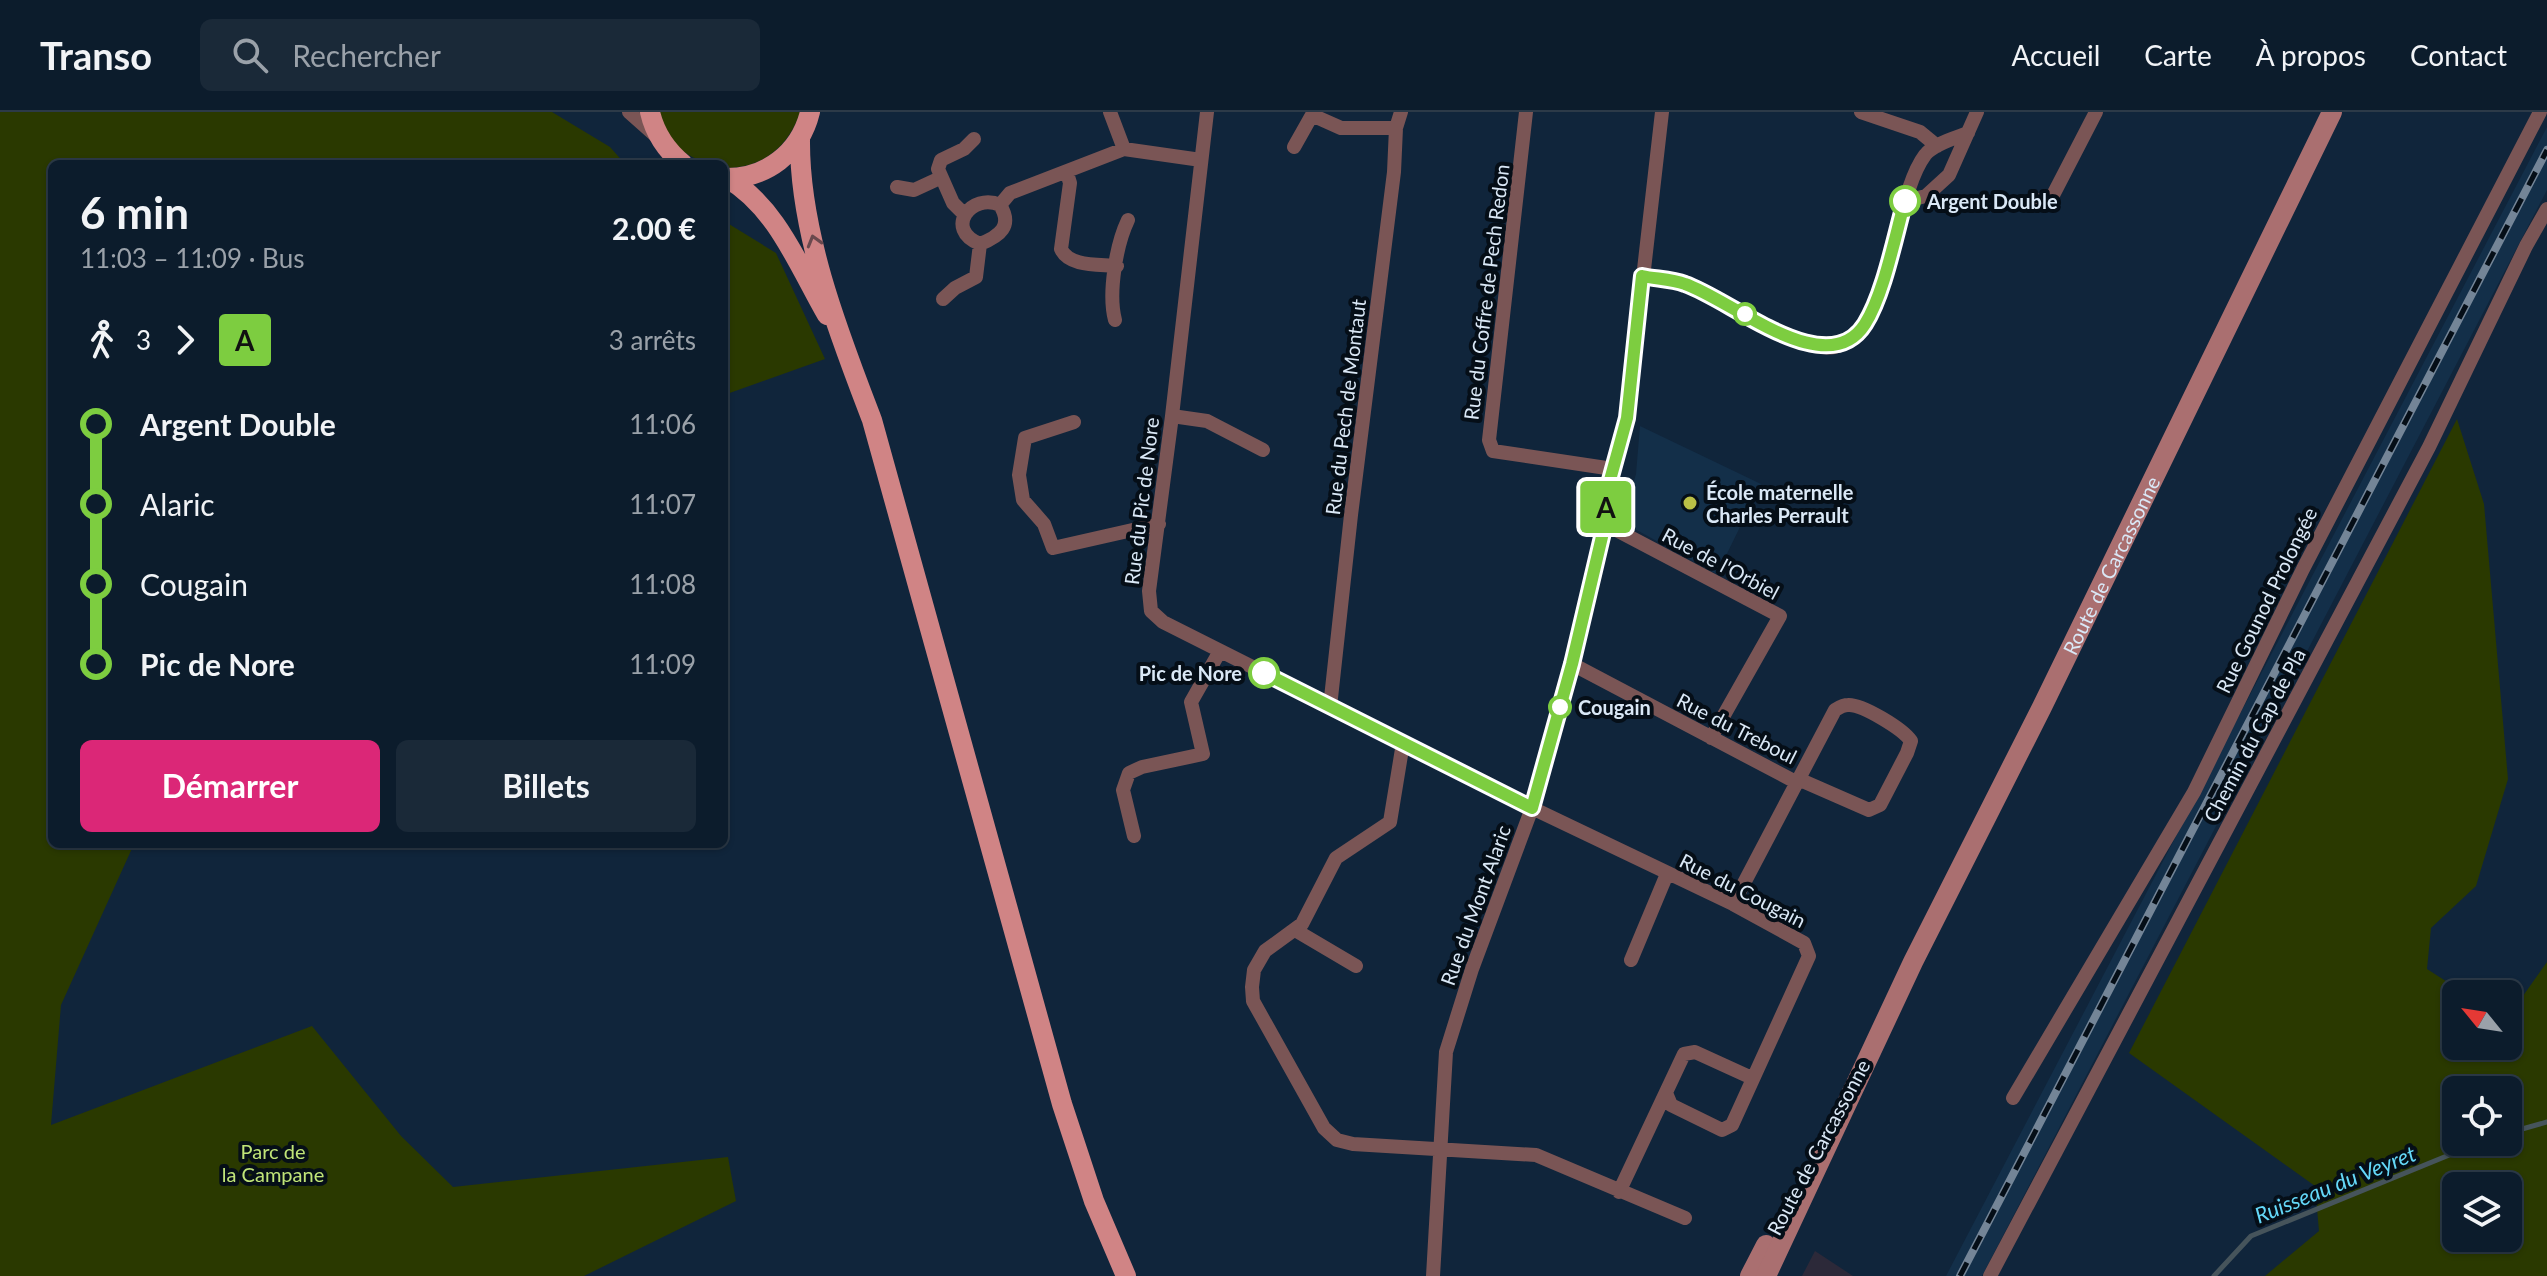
<!DOCTYPE html>
<html lang="fr">
<head>
<meta charset="utf-8">
<style>
	body { margin:0; font-family:Lato,sans-serif; background:#1a2938; color:#f1f3f6; height:100vh; display:flex; flex-direction:column; font-size:30px; white-space:nowrap }
	* { box-sizing:border-box; margin:0 }
	p { font-size:26px; color:#9aa1a9 }
	.icon { flex:none; width:44px; height:44px; fill:none; stroke:currentColor; stroke-width:2; stroke-linecap:round; stroke-linejoin:round }
	.map { position:relative; flex:1; overflow:hidden }
	.panel { position:absolute; left:48px; top:48px; width:680px; height:688px; display:flex; flex-direction:column; background:#0c1c2c; border-radius:12px; box-shadow:0 2px 6px #0004,0 0 0 2px #2c3a48 }
	.panel>* { flex:none }
	.badge { padding:0 16px; border-radius:6px; font-size:28px; line-height:52px }
	.needle { width:52px; rotate:300deg }
	.fabs { position:absolute; left:2442px; top:868px; display:grid; gap:16px }
	.fabs a { display:grid; place-items:center; width:80px; height:80px; border-radius:12px; background:#0c1c2c; box-shadow:0 2px 6px #0004,0 0 0 2px #2c3a48; font-size:40px }
	.map>.badge { position:absolute; translate:-50% -50%; box-shadow:0 0 0 4px #fff }
	.legs { display:flex; align-items:center; gap:12px; height:88px; padding:0 32px; font-size:26px }
	.legs p { margin-inline-start:auto }
	.head { display:flex; align-items:center; justify-content:space-between; height:136px; padding:0 32px }
	h1 { font-size:44px; font-weight:700; line-height:60px }
	.cta { display:flex; gap:16px; margin-top:auto; padding:16px 32px }
	.cta a { flex:1; height:92px; border-radius:12px; background:#db2777; color:#fff; font-size:32px; font-weight:700; line-height:92px; text-align:center }
	.cta a+a { background:#1a2938; color:#f1f3f6 }
	ul { padding:0 32px; list-style:none }
	li { display:flex; align-items:center; gap:28px; height:80px; font-size:30px }
	li i { display:grid; place-items:center; width:12px; height:100%; margin:0 10px; background:currentColor }
	li i::after { content:''; width:20px; height:20px; margin:-10px; border:6px solid; border-radius:50%; background:#0c1c2c }
	li p { margin-inline-start:auto }
	li:first-child i { background:linear-gradient(#0000 50%,currentColor 0) }
	li:last-child i { background:linear-gradient(currentColor 50%,#0000 0) }
	header { display:flex; align-items:center; gap:48px; box-sizing:border-box; height:112px; padding:0 40px; background:#0c1c2c; border-bottom:2px solid #2c3a48 }
	header strong { font-size:38px }
	nav { display:flex; gap:44px; margin-inline-start:auto; font-size:28px }
	.search { width:560px; height:72px; background:#1a2938; display:flex; align-items:center; gap:20px; box-sizing:border-box; padding:0 28px; border-radius:12px; color:#9aa1a9; font-size:30px }
	.map>svg:first-child { display:block }
	.commercial { fill:#2c2939 }
	.built { fill:#132f49 }
	.green { fill:#2a3900; fill-rule:evenodd }
	.lines { fill:none; stroke-linecap:round; stroke-linejoin:round }
	.stream { stroke:#46545b; stroke-width:5 }
	.street { stroke:#7a5555; stroke-width:14 }
	.secondary { stroke:#aa6f70; stroke-width:20 }
	.primary { stroke:#d08485; stroke-width:20 }
	.rail-casing { stroke:#748597; stroke-width:8 }
	.rail { stroke:#050e17; stroke-width:5; stroke-dasharray:15; stroke-linecap:butt }
	.oneway { stroke:#6a494e }
	.line-1-casing { stroke:#fff; stroke-width:18 }
	.line-1 { stroke:#7dcd40; stroke-width:12 }
	.stop-1-dot { fill:#fff; stroke:#7dcd40; stroke-width:4 }
	.poi-dot { fill:#bac046; stroke:#050e17; stroke-width:3 }
	.labels { text-anchor:middle; dominant-baseline:central; stroke-width:8; stroke-linejoin:round; paint-order:stroke }
	.stop-label { font-size:20px; font-weight:bold; fill:#dae8f6; stroke:#050e17; text-anchor:start }
	.street-label { font-size:20px; fill:#dae8f6; stroke:#050e17 }
	.poi-label { font-size:20px; font-weight:bold; fill:#dae8f6; stroke:#050e17; text-anchor:start }
	.park-label { font-size:20px; fill:#c0e478; stroke:#050e17 }
	.water-label { font-size:22px; font-style:italic; fill:#64d8f8; stroke:#050e17 }
</style>
</head>
<body>
<header>
<strong>Transo</strong>
<div class="search"><svg class="icon" aria-label="search" viewBox="0 0 24 24"><circle cx="10" cy="10" r="6"/><path d="M15 15l6 6"/></svg>Rechercher</div>
<nav><a>Accueil</a><a>Carte</a><a>À propos</a><a>Contact</a></nav>
</header>
<div class="map">
<svg width="2547" height="1164" viewBox="0 0 2547 1164">
	<rect width="100%" height="100%" fill="#10253b"/>
	<!-- commercial -->
	<path class="commercial" d="M1815,1139L1853,1164H1802Z"/>
	<!-- built -->
	<path class="built" d="M2547,15V78L1982,1164H1946Z
		M1640,314L1761,372L1717,462L1622,410L1636,362Z"/>
	<!-- green -->
	<path class="green" d="M0,0H552L610,35L625,52H52V732H134L61,893L51,1013L312,914L401,1024L453,1075L728,1045L736,1089L584,1164H0Z
		M660,0H800C789,35 761,57 724,56V52C690,52 668,33 660,0Z
		M724,109L776,141L825,247L724,283Z
		M2457,307L2484,392L2508,667L2476,774L2431,816L2427,857L2466,882H2456V934H2508V905L2547,850V1164H2265L2319,1119L2315,1074L2129,941ZM2508,978V1030H2456V978ZM2508,1074V1126H2456V1074Z"/>
	<g class="lines">
		<!-- stream -->
		<path class="stream" d="M2508,1021L2547,1010
			M2214,1164L2251,1124L2481,1030"/>
		<!-- street -->
		<path class="street" d="M629,0L656,24
			M1110,0L1124,37
			M1207,0L1172,304L1149,479L1151,499L1163,510L1532,696L1733,792L1804,831L1809,844L1732,1013L1722,1018L1671,993L1666,981
			M1526,0L1489,328L1493,339L1613,357
			M1861,0L1920,20L1937,34
			M1294,35L1312,3L1341,16H1396
			M1067,61L1070,71L1061,137C1069,155 1099,152 1117,154
			M897,75L914,78L940,66
			M1905,89L1926,84L1949,63L1977,0
			M2034,89L2051,87L2096,0
			M1000,93C972,80 943,117 980,132C1000,124 1013,114 1000,93L1010,81L1124,37L1201,48
			M964,102L953,91L938,57L941,48L964,37L974,27
			M1642,164C1656,167 1671,167 1684,171C1723,184 1796,242 1834,235C1889,224 1893,85 1925,43C1933,32 1955,26 1968,21
			M943,187L955,176L976,165L980,132
			M1115,208C1108,182 1116,133 1128,108
			M1172,304L1207,309L1263,338
			M1074,310L1025,326L1019,363L1023,388L1044,412L1053,436L1159,412
			M1605,412L1780,504L1711,626
			M1572,552L1792,668L1805,670L1869,698L1880,693L1907,641L1911,629C1903,617 1862,592 1848,593C1843,593 1840,595 1835,598L1733,792
			M1330,595L1351,403L1394,60L1396,16L1401,0
			M1403,631L1390,710L1336,746L1302,812L1265,839L1254,858L1252,875L1253,889L1324,1016L1337,1028L1353,1032L1536,1043L1685,1106
			M1134,724L1123,678L1129,661L1142,655L1203,642L1191,590L1220,539
			M1295,818L1356,854
			M1631,848L1667,762
			M2013,986L2194,680L2303,457L2540,0
			M1619,1080L1684,942L1695,940L1752,966
			M1433,1164L1446,940L1472,857L1532,696L1572,552L1605,412L1607,379L1627,306L1662,0
			M1990,1164L2429,335L2526,134L2547,97"/>
		<!-- secondary -->
		<g class="secondary">
			<path d="M1750,1164L1766,1133"/>
			<path id="s1" d="M1766,1164L1913,850L2042,595L2332,0"/>
		</g>
		<!-- primary -->
		<path class="primary" d="M650,0C655,22 666,38 683,52
			M800,27C799,121 839,222 872,308L1062,992L1094,1089L1126,1164
			M724,66C766,67 800,41 810,0
			M727,66C777,95 799,155 827,203"/>
		<!-- rail casing -->
		<g class="rail-casing">
			<path id="rail" d="M1960,1164L2547,38"/>
		</g>
		<!-- rail -->
		<use href="#rail" class="rail"/>
	</g>
	<!-- one-way arrows -->
	<defs><path id="oneway-chevron" d="M-2-3.5L2.5 0L-2 3.5" fill="none" stroke-width="1.6" stroke-linecap="round" stroke-linejoin="round" transform="scale(2)"/></defs>
	<use class="oneway" href="#oneway-chevron" transform="translate(814 129) rotate(-106)"/>
	<g class="lines">
		<!-- line-1 casing -->
		<g class="line-1-casing">
			<path id="line-1" d="M1264,561L1532,696L1572,552L1605,412L1607,379L1627,306L1642,164C1656,167 1672,167 1685,172C1732,188 1827,272 1865,212C1884,182 1895,124 1905,89"/>
		</g>
		<!-- line-1 -->
		<use href="#line-1" class="line-1"/>
	</g>
	<!-- markers -->
	<g class="stop-1-dot">
		<circle cx="1905" cy="89" r="14"/>
		<circle cx="1745" cy="202" r="10"/>
		<circle cx="1264" cy="561" r="14"/>
		<circle cx="1560" cy="595" r="10"/>
	</g>
	<circle class="poi-dot" cx="1690" cy="391" r="8"/>
	<g class="labels">
		<!-- stop labels -->
		<g class="stop-label">
			<text x="1927" y="89">Argent Double</text>
			<text x="1242" y="561" text-anchor="end">Pic de Nore</text>
			<text x="1578" y="595">Cougain</text>
		</g>
		<!-- street labels -->
		<g class="street-label">
			<text transform="translate(1486 180) rotate(-83)">Rue du Coffre de Pech Redon</text>
			<text transform="translate(1345 295) rotate(-83)">Rue du Pech de Montaut</text>
			<text transform="translate(1141 389) rotate(-83)">Rue du Pic de Nore</text>
			<text transform="translate(1721 451) rotate(28)">Rue de l'Orbiel</text>
			<text stroke="none"><textPath href="#s1" startOffset="790">Route de Carcassonne</textPath></text>
			<text transform="translate(2266 488) rotate(-64)">Rue Gounod Prolongée</text>
			<text transform="translate(1737 616) rotate(27)">Rue du Treboul</text>
			<text transform="translate(2254 623) rotate(-62)">Chemin du Cap de Pla</text>
			<text transform="translate(1743 778) rotate(27)">Rue du Cougain</text>
			<text transform="translate(1475 793) rotate(-70)">Rue du Mont Alaric</text>
			<text transform="translate(1818 1035) rotate(-62)">Route de Carcassonne</text>
		</g>
		<!-- poi labels -->
		<g class="poi-label">
			<text x="1706" y="380">École maternelle<tspan x="1706" dy="23">Charles Perrault</tspan></text>
		</g>
		<!-- park labels -->
		<g class="park-label">
			<text x="273" y="1039">Parc de<tspan x="273" dy="23">la Campane</tspan></text>
		</g>
		<!-- water labels -->
		<g class="water-label">
			<text transform="translate(2335 1072) rotate(-22)">Ruisseau du Veyret</text>
		</g>
	</g>
</svg>
<div class="fabs">
<a><svg class="needle" viewBox="-14 -14 28 28"><path d="M0-13l5 13h-10z" fill="#e53935"/><path d="M0 13l5-13h-10z" fill="#9aa1a9"/></svg></a>
<a><svg class="icon" aria-label="locate" viewBox="0 0 24 24"><circle cx="12" cy="12" r="6"/><path d="M12 2v4M12 18v4M2 12h4M18 12h4"/></svg></a>
<a><svg class="icon" aria-label="layers" viewBox="0 0 24 24"><path d="M12 4l9 5-9 5-9-5zM3 14l9 5 9-5"/></svg></a>
</div>
<b class="badge" style="left:1606px;top:395px;background:#7dcd40;color:#111">A</b>
<section class="panel">
<div class="head"><div><h1>6 min</h1><p>11:03 – 11:09 · Bus</p></div><b>2.00 €</b></div>
<div class="legs"><svg class="icon" aria-label="walk" viewBox="0 0 24 24"><circle cx="13" cy="4" r="2"/><path d="M13 8l-2 6 4 7M11 14l-3 7M7 12l3-4h3l4 4"/></svg>3<svg class="icon" aria-label="forward" viewBox="0 0 24 24"><path d="M9 5l7 7-7 7"/></svg><b class="badge" style="background:#7dcd40;color:#111">A</b><p>3 arrêts</p></div>
<ul>
<li><i style="color:#7dcd40"></i><b>Argent Double</b><p>11:06</p></li>
<li><i style="color:#7dcd40"></i><span>Alaric</span><p>11:07</p></li>
<li><i style="color:#7dcd40"></i><span>Cougain</span><p>11:08</p></li>
<li><i style="color:#7dcd40"></i><b>Pic de Nore</b><p>11:09</p></li>
</ul>
<div class="cta"><a>Démarrer</a><a>Billets</a></div>
</section>
</div>
</body>
</html>
